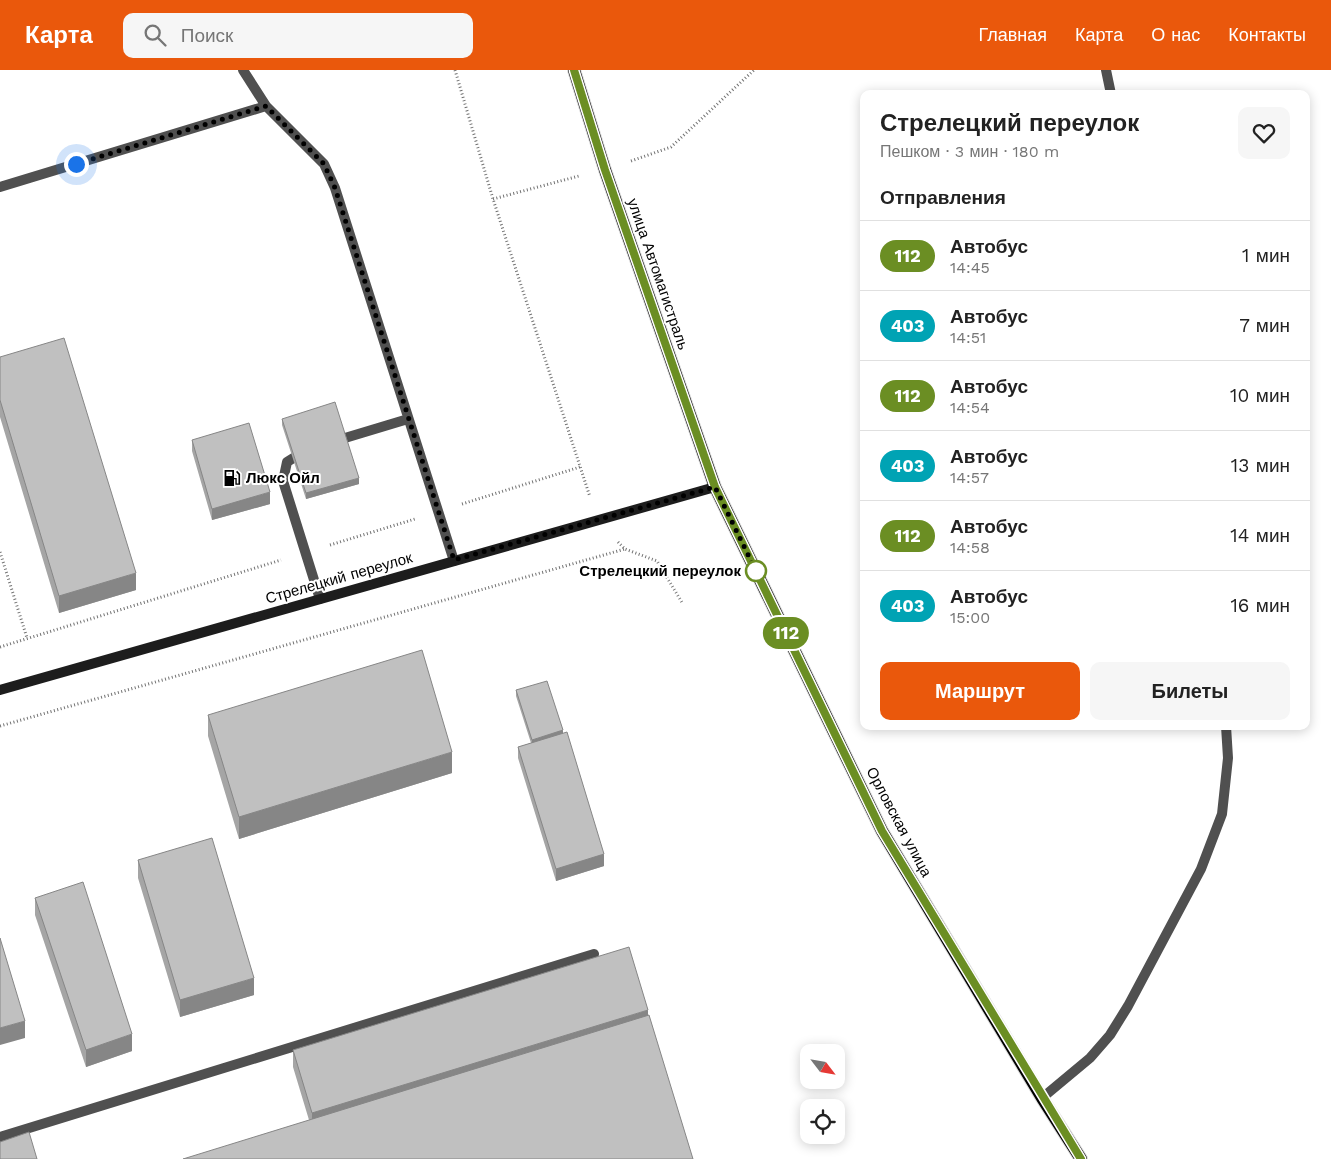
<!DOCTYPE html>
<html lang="ru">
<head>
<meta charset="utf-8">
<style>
	body { margin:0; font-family:"Work Sans",sans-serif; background:#f6f6f6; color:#222; height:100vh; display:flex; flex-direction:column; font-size:19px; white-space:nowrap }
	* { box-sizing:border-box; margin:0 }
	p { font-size:16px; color:#767676 }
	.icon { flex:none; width:28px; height:28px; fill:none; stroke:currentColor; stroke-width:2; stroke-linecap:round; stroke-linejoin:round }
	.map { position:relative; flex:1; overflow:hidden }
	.drawer { position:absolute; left:860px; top:20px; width:450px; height:640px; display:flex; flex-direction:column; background:#fff; border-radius:10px; box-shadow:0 2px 12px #0003 }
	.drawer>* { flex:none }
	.badge { padding:0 10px; border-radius:16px; font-size:18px; line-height:32px }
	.needle { width:32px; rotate:121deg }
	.tools { position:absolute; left:800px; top:974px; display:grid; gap:10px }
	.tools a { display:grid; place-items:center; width:45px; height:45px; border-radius:10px; background:#fff; box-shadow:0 2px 12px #0003; font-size:25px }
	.you { position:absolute; width:25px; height:25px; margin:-12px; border:4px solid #fff; border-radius:50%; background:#1a73e8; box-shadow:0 0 0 8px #1a73e833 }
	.map>.badge { position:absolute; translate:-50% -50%; box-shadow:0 0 0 2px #fff }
	h2 { padding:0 20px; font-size:19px; line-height:45px }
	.round { display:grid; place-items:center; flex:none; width:52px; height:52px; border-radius:10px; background:#f6f6f6 }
	.head { display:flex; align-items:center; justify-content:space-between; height:85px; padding:0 20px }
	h1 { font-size:24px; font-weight:600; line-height:38px }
	.button { display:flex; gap:10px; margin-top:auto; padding:10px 20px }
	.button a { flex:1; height:58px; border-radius:10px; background:#ea580c; color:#fff; font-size:20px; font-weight:600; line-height:58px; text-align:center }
	.button a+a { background:#f6f6f6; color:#222 }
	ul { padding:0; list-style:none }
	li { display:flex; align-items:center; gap:15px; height:70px; padding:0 20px; border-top:1px solid #e0e0e0 }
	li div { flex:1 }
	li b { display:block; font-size:19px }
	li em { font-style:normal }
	li .badge { min-width:55px; font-weight:700; text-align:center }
	header { display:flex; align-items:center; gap:30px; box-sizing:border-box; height:70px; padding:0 25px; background:#ea580c; color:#fff }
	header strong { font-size:24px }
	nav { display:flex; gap:28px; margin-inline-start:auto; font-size:18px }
	.search { width:350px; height:45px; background:#f6f6f6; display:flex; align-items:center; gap:12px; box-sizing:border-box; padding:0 18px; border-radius:10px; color:#767676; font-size:19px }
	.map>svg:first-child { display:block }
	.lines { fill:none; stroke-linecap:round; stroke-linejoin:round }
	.primary-casing { stroke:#dbdbdb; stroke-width:14 }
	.path { stroke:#727272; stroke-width:3; stroke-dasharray:1 2.5; stroke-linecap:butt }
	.service { stroke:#505050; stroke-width:10 }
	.secondary { stroke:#1d1d1d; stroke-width:10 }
	.primary { stroke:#000; stroke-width:12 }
	.wall { fill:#a5a5a5 }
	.shaded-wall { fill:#868686 }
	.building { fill:#c0c0c0; stroke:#868686 }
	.line-casing { stroke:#fff; stroke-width:11 }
	.line { stroke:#6b8e23; stroke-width:8 }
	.walk { stroke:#000; stroke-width:5; stroke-dasharray:0 9 }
	.stop-dot { fill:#fff; stroke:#6b8e23; stroke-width:2.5 }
	.labels { text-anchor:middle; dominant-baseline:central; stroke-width:4; stroke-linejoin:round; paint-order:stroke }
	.street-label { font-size:15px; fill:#000; stroke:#fff }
	.poi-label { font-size:15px; font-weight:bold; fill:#000; stroke:#fff; text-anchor:start }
	.stop-label { font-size:15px; font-weight:bold; fill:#000; stroke:#fff; text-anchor:end }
</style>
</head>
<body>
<header>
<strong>Карта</strong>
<div class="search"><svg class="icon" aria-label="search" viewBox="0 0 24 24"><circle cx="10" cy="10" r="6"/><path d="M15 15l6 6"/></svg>Поиск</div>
<nav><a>Главная</a><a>Карта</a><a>О нас</a><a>Контакты</a></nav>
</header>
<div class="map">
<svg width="1331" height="1089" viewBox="0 0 1331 1089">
	<rect width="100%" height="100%" fill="#fff"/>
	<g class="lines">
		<!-- primary casing -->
		<g class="primary-casing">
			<path id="primary" d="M574,0L605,100L715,417L882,761L1042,1028L1081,1089"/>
		</g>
		<!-- path -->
		<path class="path" d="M455,0L493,129L590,427
			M631,91L671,77L754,0
			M493,129L579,106
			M462,434L580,397
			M618,472L625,479L657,491L683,534
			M330,475L415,449
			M0,482L27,568
			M0,577L281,490
			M0,656L625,479"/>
		<!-- service -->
		<path class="service" d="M243,0L266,36L324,94L335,118L454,491
			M1106,0L1111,24
			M0,117L266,36
			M335,371L408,349
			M303,382L287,392L283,411L320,529
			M1042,1028L1090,988L1110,965L1128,936L1201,799L1222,744L1228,688L1226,656
			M0,1067L594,884"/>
		<!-- secondary -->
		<path class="secondary" d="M0,620L715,417"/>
		<!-- primary -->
		<use href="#primary" class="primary"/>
	</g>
	<!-- wall -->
	<path class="wall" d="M0,287L136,520L59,543L0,347Z
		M282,349L359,414L306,429L282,355Z
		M192,370L270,434L212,450L192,381Z
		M516,620L563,663L604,796L556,811L518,688V677L531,673L516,626Z
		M208,645L452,703L239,769L208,666Z
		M138,790L254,925L180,947L138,808Z
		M35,828L132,981L86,997L35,845Z
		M648,945L309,1050L293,997V980Z"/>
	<!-- shaded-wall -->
	<path class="shaded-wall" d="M359,408V414L306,429V423Z
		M270,422V434L212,450V439Z
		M136,503V520L59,543V526Z
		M563,660V666L532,676V670Z
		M452,682V703L239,769V747Z
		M604,784V796L556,811V799Z
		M254,908V925L180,947V930Z
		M648,940V957L312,1060V1043Z
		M25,951V968L0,975V958Z
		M132,964V981L86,997V980Z"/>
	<!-- building -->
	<path class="building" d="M64,268L136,503L59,526L0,330V287Z
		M335,332L359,408L306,423L282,349Z
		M249,353L270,422L212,439L192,370Z
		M422,580L452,682L239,747L208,645Z
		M547,611L563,660L532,670L516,620Z
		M567,662L604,784L556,799L518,677Z
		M212,768L254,908L180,930L138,790Z
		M83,812L132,964L86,980L35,828Z
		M0,868L25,951L0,958Z
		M629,877L648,940L312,1043L293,980Z
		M649,945L693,1089H183Z
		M29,1062L37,1089H0V1072Z"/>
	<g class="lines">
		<!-- line casing -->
		<g class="line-casing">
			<path id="line" d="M574,0L605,100L715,417L882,761L1081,1089"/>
		</g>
		<!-- line -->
		<use href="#line" class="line"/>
		<!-- walk -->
		<path class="walk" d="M76,94L266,36L324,94L335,118L454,490L715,417L757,503L756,501"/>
	</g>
	<!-- icons -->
	<defs>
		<g id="fuel-bare" transform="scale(1.35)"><path d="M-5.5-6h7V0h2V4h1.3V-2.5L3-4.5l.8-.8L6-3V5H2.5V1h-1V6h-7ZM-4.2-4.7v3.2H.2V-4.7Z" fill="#000" stroke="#fff" stroke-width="2.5" paint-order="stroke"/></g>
	</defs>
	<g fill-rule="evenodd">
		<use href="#fuel-bare" x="232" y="408"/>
	</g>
	<!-- markers -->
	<circle class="stop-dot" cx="756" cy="501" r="10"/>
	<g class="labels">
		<!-- street labels -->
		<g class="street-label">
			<text transform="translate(658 204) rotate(71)">улица Автомагистраль</text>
			<text transform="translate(339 508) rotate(-16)">Стрелецкий переулок</text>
			<text transform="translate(899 752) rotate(62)">Орловская улица</text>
		</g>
		<!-- poi labels -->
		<g class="poi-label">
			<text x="246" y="408">Люкс Ойл</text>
		</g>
		<!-- stop labels -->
		<g class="stop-label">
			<text x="741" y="501">Стрелецкий переулок</text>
		</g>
	</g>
</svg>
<div class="tools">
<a><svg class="needle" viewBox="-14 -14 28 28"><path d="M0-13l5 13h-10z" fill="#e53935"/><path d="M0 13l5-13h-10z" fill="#767676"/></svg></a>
<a><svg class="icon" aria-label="locate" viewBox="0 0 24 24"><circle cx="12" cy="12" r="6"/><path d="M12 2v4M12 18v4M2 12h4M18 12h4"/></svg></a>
</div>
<div class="you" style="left:76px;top:94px"></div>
<b class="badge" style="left:786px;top:563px;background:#6b8e23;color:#fff">112</b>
<section class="drawer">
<div class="head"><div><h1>Стрелецкий переулок</h1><p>Пешком · 3 мин · 180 m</p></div><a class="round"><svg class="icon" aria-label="heart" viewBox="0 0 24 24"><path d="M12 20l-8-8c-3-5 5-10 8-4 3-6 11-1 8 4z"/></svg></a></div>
<h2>Отправления</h2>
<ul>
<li><span class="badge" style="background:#6b8e23;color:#fff">112</span><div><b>Автобус</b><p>14:45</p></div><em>1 мин</em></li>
<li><span class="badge" style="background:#00a3b4;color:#fff">403</span><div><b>Автобус</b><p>14:51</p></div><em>7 мин</em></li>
<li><span class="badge" style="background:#6b8e23;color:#fff">112</span><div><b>Автобус</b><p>14:54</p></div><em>10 мин</em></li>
<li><span class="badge" style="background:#00a3b4;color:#fff">403</span><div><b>Автобус</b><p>14:57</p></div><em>13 мин</em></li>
<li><span class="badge" style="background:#6b8e23;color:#fff">112</span><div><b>Автобус</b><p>14:58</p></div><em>14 мин</em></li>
<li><span class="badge" style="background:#00a3b4;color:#fff">403</span><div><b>Автобус</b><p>15:00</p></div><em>16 мин</em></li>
</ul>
<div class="button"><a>Маршрут</a><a>Билеты</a></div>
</section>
</div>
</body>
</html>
